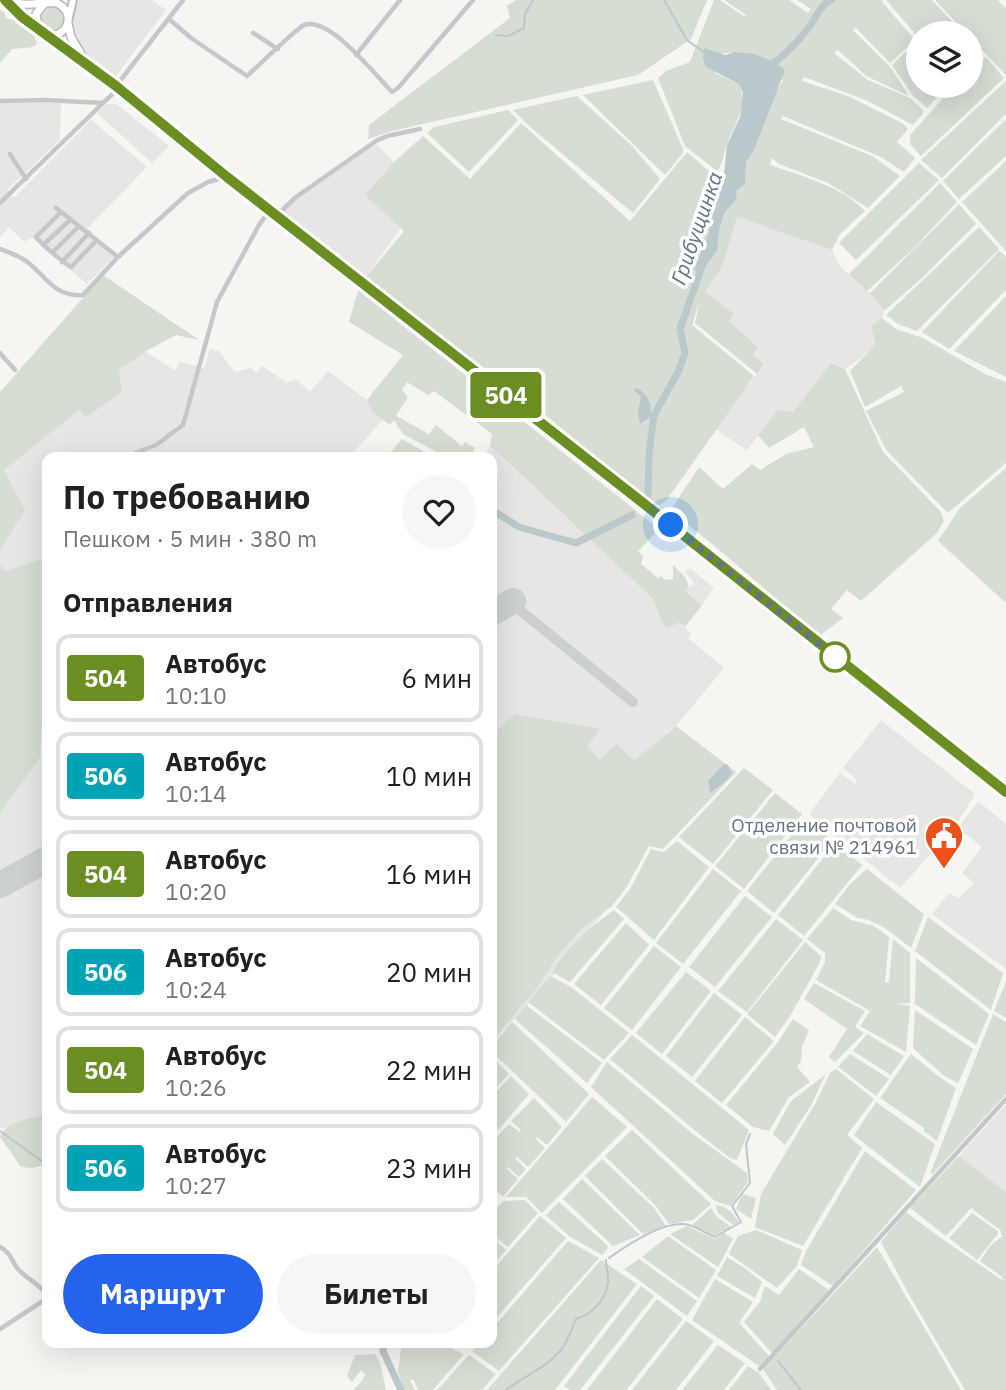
<!DOCTYPE html>
<html lang="ru">
<head>
<meta charset="utf-8">
<style>
	body { margin:0; font-family:"IBM Plex Sans",sans-serif; background:#f6f6f6; color:#202124; height:100vh; display:flex; flex-direction:column; font-size:26px; white-space:nowrap }
	* { box-sizing:border-box; margin:0 }
	p { font-size:23px; color:#757577 }
	.icon { flex:none; width:38px; height:38px; fill:none; stroke:currentColor; stroke-width:2; stroke-linecap:round; stroke-linejoin:round }
	.map { position:relative; flex:1; overflow:hidden }
	.drawer { position:absolute; left:42px; top:452px; width:455px; height:896px; display:flex; flex-direction:column; background:#fff; border-radius:14px; box-shadow:0 7px 28px #0002 }
	.drawer>* { flex:none }
	.badge { padding:0 14px; border-radius:5px; font-size:24px; line-height:46px }
	.tools { position:absolute; left:906px; top:21px; display:grid; gap:14px }
	.tools a { display:grid; place-items:center; width:77px; height:77px; border-radius:50%; background:#fff; box-shadow:0 7px 28px #0002; font-size:35px }
	.you { position:absolute; width:35px; height:35px; margin:-18px; border:5px solid #fff; border-radius:50%; background:#1a73e8; box-shadow:0 0 0 10px #1a73e833 }
	.map>.badge { position:absolute; translate:-50% -50%; box-shadow:0 0 0 4px #fff }
	h2 { padding:0 21px; font-size:26px; line-height:63px }
	.round { display:grid; place-items:center; flex:none; width:74px; height:74px; border-radius:37px; background:#f6f6f6 }
	.overview { display:flex; align-items:center; justify-content:space-between; height:119px; padding:0 21px }
	h1 { font-size:33px; font-weight:700; line-height:52px }
	.action { display:flex; gap:14px; margin-top:auto; padding:14px 21px }
	.action a { flex:1; height:80px; border-radius:42px; background:#2563eb; color:#fff; font-size:28px; font-weight:700; line-height:80px; text-align:center }
	.action a+a { background:#f6f6f6; color:#202124 }
	ul { padding:0; list-style:none }
	li { display:flex; align-items:center; gap:21px; height:88px; margin:0 14px 10px; padding:0 7px; border:4px solid #e0e0e0; border-radius:14px }
	li div { flex:1 }
	li b { display:block; font-size:26px }
	li em { font-style:normal }
	li .badge { min-width:77px; font-weight:700; text-align:center }
	.map>svg:first-child { display:block }
	.built { fill:#e6e7e5 }
	.green { fill:#d6ddd2 }
	.water { fill:#bbc8cc }
	.lines { fill:none; stroke-linecap:round; stroke-linejoin:round }
	.stream { stroke:#bbc8cc; stroke-width:2 }
	.river { stroke:#bbc8cc; stroke-width:7 }
	.taxiway { stroke:#ccd0d0; stroke-width:10 }
	.runway { stroke:#ccd0d0; stroke-width:26 }
	.secondary-casing { stroke:#b7bbc0; stroke-width:10 }
	.primary-casing { stroke:#b5b9bd; stroke-width:10 }
	.minor { stroke:#c5c8cb; stroke-width:4.5 }
	.secondary { stroke:#fff; stroke-width:6 }
	.primary { stroke:#fff; stroke-width:7 }
	.line-casing { stroke:#fff; stroke-width:16 }
	.line { stroke:#6b8e23; stroke-width:10 }
	.walk { stroke:#637484; stroke-width:7; stroke-dasharray:0 12.6 }
	.stop-dot { fill:#fff; stroke:#6b8e23; stroke-width:3.5 }
	.labels { text-anchor:middle; dominant-baseline:central; stroke-width:7; stroke-linejoin:round; paint-order:stroke }
	.poi-label { font-size:19px; fill:#637484; stroke:#fff; text-anchor:end }
	.water-label { font-size:21px; font-style:italic; fill:#5e7781; stroke:#fff }
</style>
</head>
<body>
<div class="map">
<svg width="1006" height="1390" viewBox="0 0 1006 1390">
	<rect width="100%" height="100%" fill="#f5f5f1"/>
	<!-- built -->
	<path class="built" d="M79,0H152L166,10L115,77L96,65L75,41L72,10Z
		M0,102L61,103L60,140L7,190L14,198L91,120L147,167L87,229L116,255L87,284L32,237L24,242L9,227L0,237Z
		M106,104H116L169,146L152,163L97,113Z
		M374,142L394,162L366,195L401,228L365,278L285,215L284,206Z
		M737,217L832,250L840,266L870,293L884,311L882,318L871,326L877,344L860,359L845,369L831,363L793,412L778,411L747,450L715,429L764,364L753,355L758,347L729,321L705,292L723,265Z
		M137,346L176,371L179,362L204,368L210,349L219,351L235,372L251,368L256,373L262,366L287,383L296,379L310,392L328,371L367,400L373,413L383,420L349,457H47V1126L0,1128V406Z
		M490,445L653,599L661,621L680,622L691,633L688,638L724,668L676,726L667,732L661,742L614,900L544,987L492,1043V457H485Z
		M690,568L714,588L702,605L685,590L694,584L685,572Z
		M881,720L975,794L954,828L900,888L809,814L840,773L855,784L857,780L843,768Z
		M978,801L1006,824V969L932,914L949,893L959,898L974,883L962,873L982,847L958,828Z
		M1006,1104V1192L959,1156Z"/>
	<!-- green -->
	<path class="green" d="M516,0H707L691,39L638,75L392,131L368,139L369,125L510,18L507,6Z
		M714,0H720L745,17L746,15L724,0H789L808,13L811,9L797,0H883L882,2L915,40L890,63L856,28L853,30L891,68L909,96L866,76L838,50L834,53L868,80L910,98L923,110L922,115L913,125L868,101L804,77L802,81L848,96L902,123L908,129L897,142L915,158L904,172L881,157L783,116L781,119L872,156L900,176L868,208L828,183L779,164L772,158L770,165C801,176 842,186 865,211L840,234L832,250L737,217L723,265L705,292L734,314L729,321L758,347L753,355L764,364L757,374L695,323L700,300L692,325L754,376L666,501L656,507L518,392L420,321L365,278L404,231L365,195L394,162L423,136L470,179L521,123L630,221L687,152L723,183L711,202L709,233L701,272L717,251L720,226L725,212L735,200L737,190L745,183L746,162L754,151L776,92L783,80L734,52L719,54L715,73L739,84C749,105 734,125 727,144C723,154 724,162 717,171L685,146L658,78L666,71L690,62Z
		M886,0H932L963,33H919V38Z
		M935,0H998L1006,9V75L971,39V33H966Z
		M39 19a13 13 0 1 1 26 0a13 13 0 1 1-26 0Z
		M0,10L4,12L6,18C23,23 30,24 37,43L34,47L12,49L0,63Z
		M916,42L919,44V86H948L927,108L913,96L892,65Z
		M986,57L1004,78L921,156L910,144V135L954,86H971V70Z
		M653,80L683,149V153L665,175L583,95Z
		M1006,81V114L942,178L921,160Z
		M577,96L632,146L660,179L633,213L529,126L513,110Z
		M508,110L518,120L469,172L427,133L434,127Z
		M1006,119V156L959,199L943,181Z
		M1006,161V251L962,202Z
		M919,163L939,180L856,260L839,243Z
		M940,183L957,202L913,249L867,291L849,274Z
		M959,204L976,224L921,279L884,311L870,293Z
		M979,227L999,249L917,331L898,324L886,315Z
		M999,251L1006,257V290L949,349L922,332Z
		M103,275L199,340L176,335L146,351L119,370L122,392L86,417L79,410L4,470L25,510L0,550V392Z
		M358,290L659,529L638,551L643,557L641,564L658,578L661,576L665,580L673,579V565L686,578L689,587L685,591L702,605L685,627L680,622L668,628L661,621L653,599L490,445L492,434L434,391L428,395L407,382L402,390L408,397L396,416L429,434L436,425L462,446L465,442L475,448L470,457H446L403,434L394,420L390,425L373,413L367,400L403,355L349,322Z
		M1006,296V377L954,351Z
		M882,318L896,329L923,338L985,374L1006,382V463L948,513L887,451L866,411L904,392L901,386L865,407L850,371L876,344L871,326Z
		M831,363L845,369L883,452L940,511L944,521L937,533L861,601L847,590L831,609L843,618L819,636L710,542L670,511L699,467L723,489L752,464L760,470L786,454L814,447L804,427L769,448L758,435L778,410L793,412Z
		M402,439L428,454L427,457H387Z
		M1006,468V603L938,541L960,508Z
		M47,557V711L41,730L40,757L0,813V565L6,571Z
		M515,714L600,729L587,746L599,760L617,744L634,761L676,726L736,772L663,849L649,846L626,888L612,906L582,928L557,957L536,989L492,1041V735Z
		M744,768L773,790L713,864L679,837Z
		M775,793L802,814L744,889L715,866Z
		M805,818L832,841L774,913L747,891Z
		M677,841L709,867L654,940L616,907L630,889L651,849L664,852Z
		M835,843L862,865L804,936L778,915Z
		M713,869L741,891L683,964L656,943Z
		M867,869L924,914L911,948L885,928L869,920L858,918L835,904L849,885Z
		M745,896L772,917L715,987L689,967Z
		M833,908L851,920L874,926L889,937L885,983L889,982L893,939L910,953V1003L895,1004L910,1006L906,1052L860,1026L870,1011L816,980L825,962V953L807,939Z
		M614,910L624,919L570,982L552,972C568,946 589,928 614,910Z
		M928,917L1003,973L991,1010L915,951Z
		M776,919L803,940L747,1012L718,991Z
		M626,923L649,945L601,1005L574,984Z
		M805,942L821,956L820,962L790,1016L775,1037L747,1014Z
		M654,946L681,967L632,1030L604,1008Z
		M916,958L989,1014L976,1045L915,1004Z
		M686,972L711,991L662,1054L636,1033Z
		M550,976L571,987L629,1033L604,1060L528,1002Z
		M1006,982V1018L994,1011Z
		M814,983L865,1011L855,1027L864,1033L835,1062L829,1057L847,1029L804,999Z
		M714,993L742,1015L692,1077L666,1056Z
		M526,1005L602,1063L587,1083L515,1019Z
		M915,1010L973,1049L958,1083L943,1075L913,1048Z
		M993,1014L1006,1022V1094L932,1175L931,1171Z
		M745,1017L774,1041L722,1103L695,1081Z
		M793,1019L809,1030L802,1047L801,1061L797,1067L810,1082L789,1097L769,1131L753,1127L726,1105L778,1042Z
		M512,1022L589,1094L566,1122L492,1052V1046Z
		M867,1034L904,1056L891,1075L853,1051Z
		M632,1035L749,1130L737,1160L730,1158L704,1138L610,1059Z
		M850,1054L889,1079L876,1096L838,1067Z
		M911,1054L938,1076L956,1088L937,1141L924,1131V1128L880,1098Z
		M492,1057L509,1074L492,1092Z
		M607,1062L693,1134L747,1173L748,1182L730,1206L715,1201L591,1087Z
		M836,1069L874,1099L847,1135L862,1148L803,1246L755,1227L761,1194L815,1104L830,1073Z
		M825,1075L812,1104L785,1145L773,1134L791,1101Z
		M511,1076L529,1094L492,1137V1096Z
		M592,1097L627,1127L542,1213L526,1197H506Z
		M534,1098L562,1127L547,1145L537,1137L535,1138L545,1148L528,1167L517,1157L515,1158L526,1169L519,1177L508,1167L506,1168L518,1179L503,1197L492,1186V1142L509,1124L520,1132L521,1130L511,1121Z
		M876,1102L935,1144L920,1187L854,1135Z
		M47,1115V1165L32,1168L21,1167L0,1137C5,1122 33,1117 47,1115Z
		M632,1130L711,1204L693,1220L669,1224L656,1206L605,1156Z
		M865,1151L916,1190L833,1286L801,1265L806,1251Z
		M959,1156L1006,1192V1390H966L964,1388L912,1300L881,1242L906,1212L938,1236L1002,1280V1277L980,1261L990,1246L1002,1236L1000,1230L971,1208L946,1236L910,1208Z
		M602,1159L654,1208L666,1226L643,1234L585,1176Z
		M582,1179L640,1235L613,1246L563,1199Z
		M742,1194L756,1198L751,1219L736,1209Z
		M525,1200L538,1213L508,1247L492,1234V1214L503,1201Z
		M559,1202L607,1245L608,1248L602,1255L569,1236L546,1215Z
		M716,1205C727,1206 733,1213 739,1222L733,1225L718,1213Z
		M711,1208L716,1216L730,1226L729,1230L722,1231L715,1236L692,1225Z
		M972,1213L998,1231V1234L977,1260L949,1238Z
		M540,1216L566,1238L492,1323V1271Z
		M687,1226L715,1239L724,1233L733,1239L718,1267L670,1234Z
		M756,1230L802,1250L797,1266L777,1288L729,1254L738,1236Z
		M668,1236L716,1270L699,1298L642,1257Z
		M492,1238L506,1250L492,1266Z
		M568,1241L599,1258L499,1371L472,1351L480,1342H492V1329Z
		M877,1247L961,1390H777L763,1369Z
		M727,1257L746,1269L762,1282L755,1298L717,1276Z
		M639,1259L697,1301L687,1316L624,1269Z
		M601,1260L637,1284L555,1390H487Z
		M799,1269L829,1290L772,1353L744,1322L760,1302L765,1286L779,1295Z
		M715,1279L753,1302L739,1323L769,1356L759,1366L692,1320Z
		M641,1286L654,1296L580,1390H570L564,1386Z
		M657,1299L683,1319L626,1390H587Z
		M686,1321L714,1341L676,1390H632Z
		M402,1342H436L464,1354L433,1390H418L413,1379L410,1380L415,1390H403L398,1370Z
		M718,1345L745,1363L724,1390H682Z
		M375,1354L380,1363L386,1390H353L362,1381L365,1374L361,1370L352,1382L347,1376L355,1355Z
		M469,1355L496,1374L482,1390H437Z
		M748,1366L759,1373L771,1390H729Z"/>
	<!-- water -->
	<path class="water" d="M704,48L725,55L734,52L754,54L775,62L785,70L754,151L746,162L745,184L737,190L736,200L725,212L720,226L717,251L701,272L694,270L709,233L711,202L723,183L727,145L740,117L743,93L739,84L706,67L703,58Z
		M637,388C648,394 653,405 650,417L640,424L638,412L641,397L634,390Z
		M727,764L732,773L726,781L710,793L708,781L723,765Z"/>
	<g class="lines">
		<!-- stream -->
		<path class="stream" d="M664,0L687,40L705,53
			M496,35L508,36L524,28L525,14L533,0
			M0,1131L47,1165
			M609,1258C627,1245 661,1222 684,1224C693,1224 706,1234 715,1237L741,1222L732,1206L750,1183L746,1144L750,1134
			M778,1361L801,1390
			M506,1390C524,1376 546,1368 561,1350C568,1342 571,1329 576,1319C591,1315 606,1300 608,1283C609,1276 606,1267 606,1260"/>
		<!-- river -->
		<path class="river" d="M768,67C783,57 795,45 806,31C815,21 818,7 831,0
			M648,496L649,454L654,415L678,372L685,353L680,329L703,264
			M492,510L519,527L576,543L632,515
			M384,1342L383,1351L401,1390"/>
		<!-- taxiway -->
		<path class="taxiway" d="M511,603L633,702"/>
		<!-- runway -->
		<path class="runway" d="M492,613L513,601
			M0,885L47,859"/>
		<!-- secondary casing -->
		<g class="secondary-casing">
			<path id="secondary" d="M69,17L73,0"/>
		</g>
		<!-- primary casing -->
		<g class="primary-casing">
			<path id="primary" d="M5,0L22,17L119,88L227,177L659,515L1006,792
				M11,0C27,9 40,1 57,3C72,11 72,27 57,35L46,34
				M68,23L71,37L84,59
				M38,27L36,14L44,4"/>
		</g>
		<!-- minor -->
		<path class="minor" d="M169,19L191,38L247,76C257,67 296,29 304,25C330,16 375,75 392,92L398,88L473,0
			M253,33L278,49
			M356,55L400,0
			M116,86L183,0
			M0,101L46,100L103,103L119,88
			M10,154L26,179
			M0,203L103,103
			M56,208L118,257
			M61,212L36,237C44,246 61,261 71,267L96,241
			M277,215L296,197L376,141L387,136L420,129
			M43,245L71,219
			M0,249C8,252 19,256 26,261C48,277 53,297 83,295L118,257L188,193L208,182L226,177
			M53,252L79,226
			M62,262L89,233
			M0,353L15,370
			M125,457L156,445L183,425L217,302L259,225L270,210
			M0,1247C12,1254 10,1258 17,1268C26,1279 39,1283 47,1295L46,1299L0,1329
			M760,1369L1006,1099"/>
		<!-- secondary -->
		<use href="#secondary" class="secondary"/>
		<!-- primary -->
		<use href="#primary" class="primary"/>
	</g>
	<g class="lines">
		<!-- line casing -->
		<g class="line-casing">
			<path id="line" d="M5,0L22,17L116,86L227,177L638,499L1006,792"/>
		</g>
		<!-- line -->
		<use href="#line" class="line"/>
		<!-- walk -->
		<path class="walk" d="M671,525L840,661L835,657"/>
	</g>
	<!-- icons -->
	<defs>
		<g id="civic-pin" transform="scale(2.0125)"><path d="M0 17L-7.5 6A9.5 9.5 0 1 1 7.5 6Z" fill="#ec511b" stroke="#fff"/><path d="M-.6-6.5H3V-4.5H.6V-3L4-1V1h2V6H-6V1h2V-1L-.6-3ZM-1.2 2.5V6h2.4V2.5Z" fill="#fff"/></g>
	</defs>
	<g fill-rule="evenodd">
		<use href="#civic-pin" x="944" y="836"/>
	</g>
	<!-- markers -->
	<circle class="stop-dot" cx="835" cy="657" r="14"/>
	<g class="labels">
		<!-- poi labels -->
		<g class="poi-label">
			<text x="917" y="825">Отделение почтовой<tspan x="917" dy="22">связи № 214961</tspan></text>
		</g>
		<!-- water labels -->
		<g class="water-label">
			<text transform="translate(696 228) rotate(-71)">Грибущинка</text>
		</g>
	</g>
</svg>
<div class="tools">
<a><svg class="icon" aria-label="layers" viewBox="0 0 24 24"><path d="M12 4l9 5-9 5-9-5zM3 14l9 5 9-5"/></svg></a>
</div>
<div class="you" style="left:671px;top:525px"></div>
<b class="badge" style="left:506px;top:395px;background:#6b8e23;color:#fff">504</b>
<section class="drawer">
<div class="overview"><div><h1>По требованию</h1><p>Пешком · 5 мин · 380 m</p></div><a class="round"><svg class="icon" aria-label="heart" viewBox="0 0 24 24"><path d="M12 20l-8-8c-3-5 5-10 8-4 3-6 11-1 8 4z"/></svg></a></div>
<h2>Отправления</h2>
<ul>
<li><span class="badge" style="background:#6b8e23;color:#fff">504</span><div><b>Автобус</b><p>10:10</p></div><em>6 мин</em></li>
<li><span class="badge" style="background:#00a3b4;color:#fff">506</span><div><b>Автобус</b><p>10:14</p></div><em>10 мин</em></li>
<li><span class="badge" style="background:#6b8e23;color:#fff">504</span><div><b>Автобус</b><p>10:20</p></div><em>16 мин</em></li>
<li><span class="badge" style="background:#00a3b4;color:#fff">506</span><div><b>Автобус</b><p>10:24</p></div><em>20 мин</em></li>
<li><span class="badge" style="background:#6b8e23;color:#fff">504</span><div><b>Автобус</b><p>10:26</p></div><em>22 мин</em></li>
<li><span class="badge" style="background:#00a3b4;color:#fff">506</span><div><b>Автобус</b><p>10:27</p></div><em>23 мин</em></li>
</ul>
<div class="action"><a>Маршрут</a><a>Билеты</a></div>
</section>
</div>
</body>
</html>
